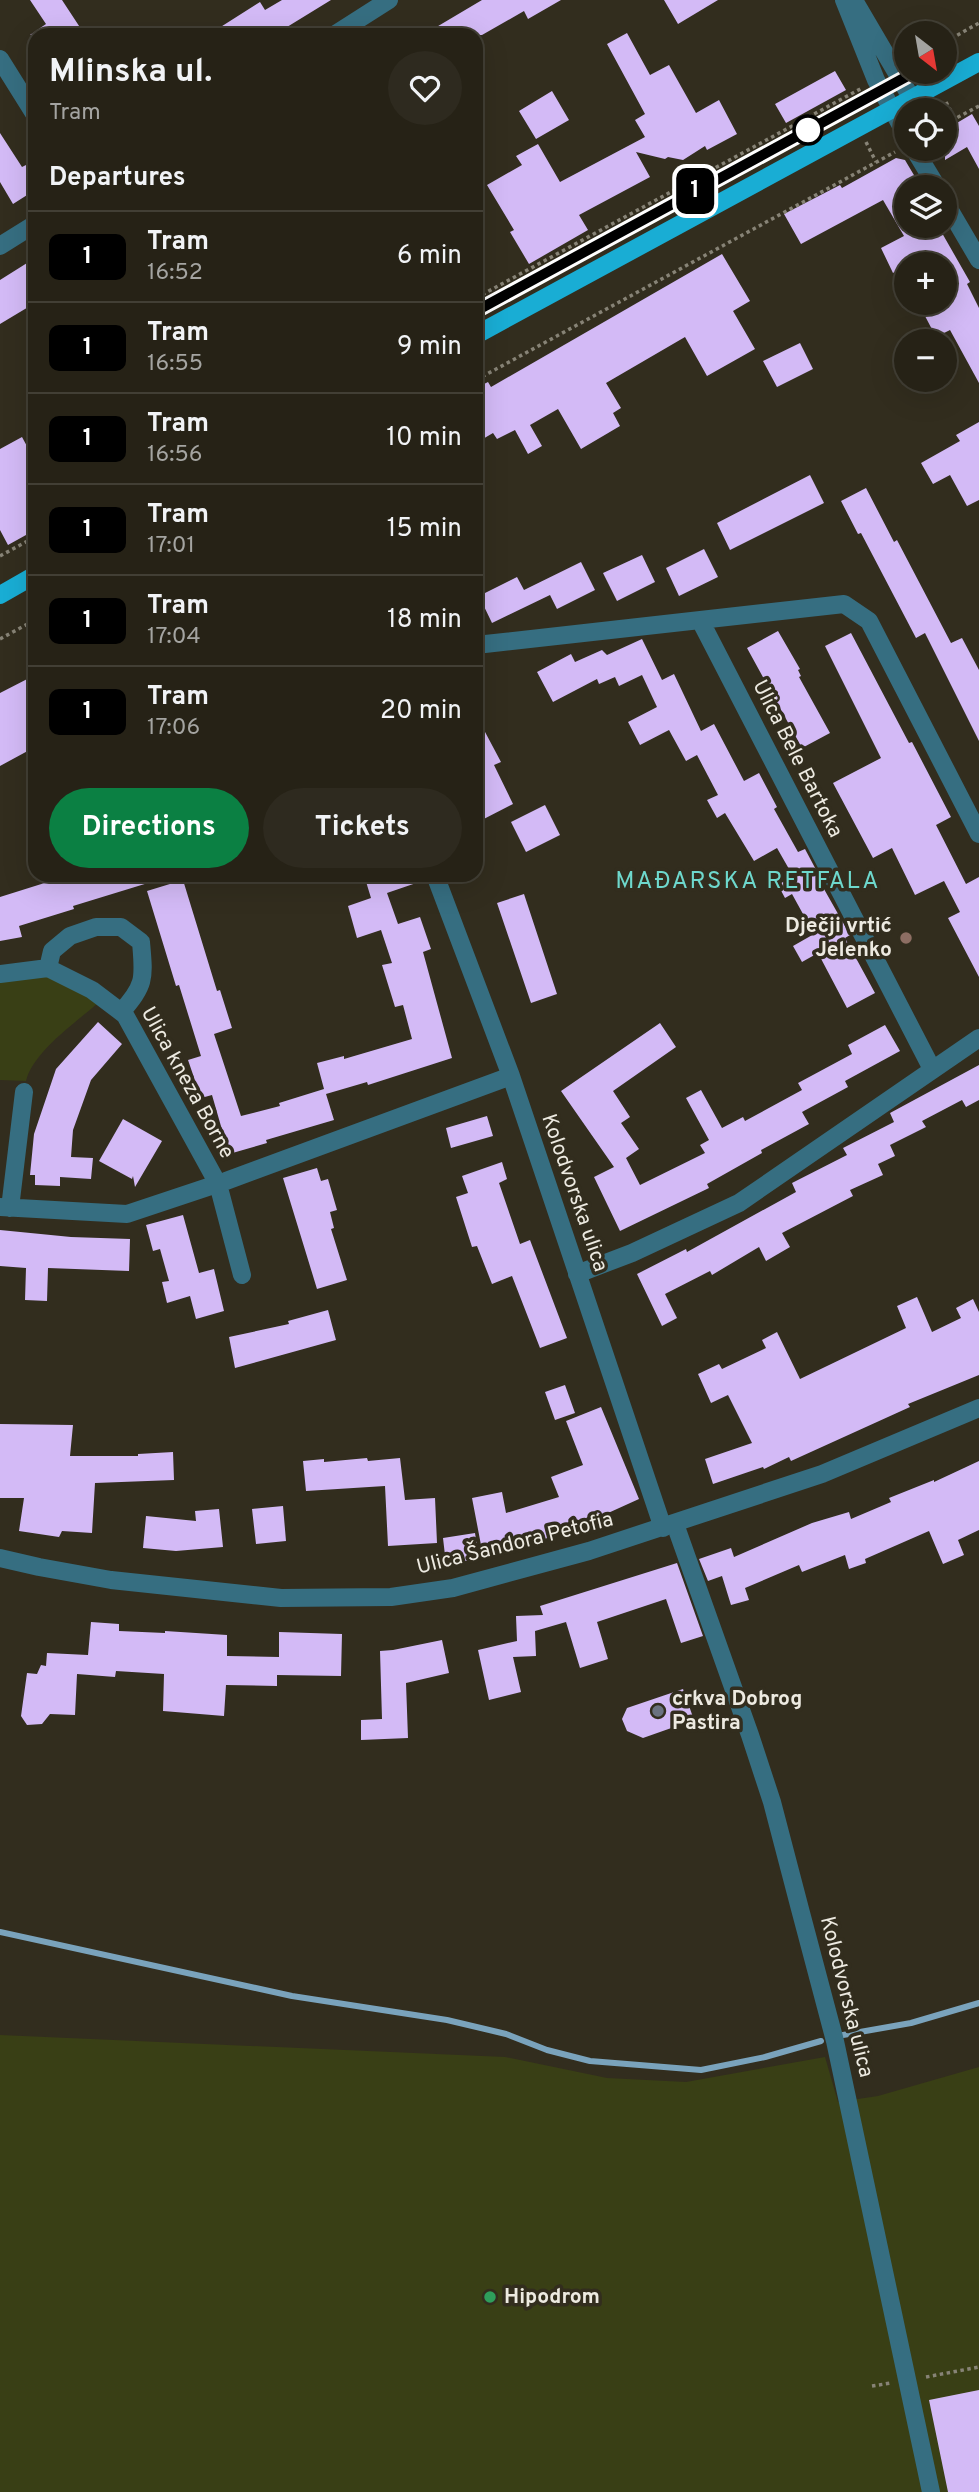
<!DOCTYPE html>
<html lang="en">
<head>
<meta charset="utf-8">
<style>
	body { margin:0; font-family:Overpass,sans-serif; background:#2e2a1f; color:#f1f3f6; height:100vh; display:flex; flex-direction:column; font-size:26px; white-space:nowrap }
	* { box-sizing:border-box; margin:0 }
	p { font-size:23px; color:#a4a4a1 }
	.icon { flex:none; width:38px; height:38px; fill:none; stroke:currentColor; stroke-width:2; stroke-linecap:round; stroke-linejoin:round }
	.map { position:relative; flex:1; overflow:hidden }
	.details { position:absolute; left:28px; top:28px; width:455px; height:854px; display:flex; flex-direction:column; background:#262216; border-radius:21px; box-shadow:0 7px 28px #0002,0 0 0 2px #423f35 }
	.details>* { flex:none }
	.badge { padding:0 14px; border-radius:10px; font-size:24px; line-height:46px }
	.needle { width:46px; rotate:149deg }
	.tools { position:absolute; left:894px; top:21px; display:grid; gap:14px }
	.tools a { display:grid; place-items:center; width:63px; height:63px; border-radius:50%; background:#262216; box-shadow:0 7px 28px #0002,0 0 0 2px #423f35; font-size:35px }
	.map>.badge { position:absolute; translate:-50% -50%; box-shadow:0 0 0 4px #fff }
	h2 { padding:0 21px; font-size:26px; line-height:63px }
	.round { display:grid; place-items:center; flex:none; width:74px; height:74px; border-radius:37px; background:#2e2a1f }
	.summary { display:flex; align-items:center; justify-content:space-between; height:119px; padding:0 21px }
	h1 { font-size:33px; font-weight:700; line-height:52px }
	.action { display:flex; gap:14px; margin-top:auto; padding:14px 21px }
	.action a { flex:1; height:80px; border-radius:42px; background:#0b8043; color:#fff; font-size:28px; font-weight:700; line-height:80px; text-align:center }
	.action a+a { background:#2e2a1f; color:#f1f3f6 }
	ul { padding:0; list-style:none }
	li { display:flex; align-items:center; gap:21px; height:91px; padding:0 21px; border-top:2px solid #423f35 }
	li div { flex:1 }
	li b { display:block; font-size:26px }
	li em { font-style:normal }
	li .badge { min-width:77px; font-weight:700; text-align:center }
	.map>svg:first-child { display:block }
	.green { fill:#393f15 }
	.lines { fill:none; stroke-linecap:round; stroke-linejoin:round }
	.stream { stroke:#7aa3bc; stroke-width:6 }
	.building { fill:#d3baf6 }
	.path { stroke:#878376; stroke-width:3.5; stroke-dasharray:3.5 3.5; stroke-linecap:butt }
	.minor { stroke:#366e81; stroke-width:18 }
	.major { stroke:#19add4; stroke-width:18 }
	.line-casing { stroke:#fff; stroke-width:16 }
	.line { stroke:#000; stroke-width:10 }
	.stop-dot { fill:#fff; stroke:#000; stroke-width:3.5 }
	.education-dot { fill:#8d6e63; stroke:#322d1e; stroke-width:2.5 }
	.worship-dot { fill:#6b7280; stroke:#322d1e; stroke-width:2.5 }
	.leisure-dot { fill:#2e9e5b; stroke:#322d1e; stroke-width:2.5 }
	.labels { text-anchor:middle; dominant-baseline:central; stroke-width:7; stroke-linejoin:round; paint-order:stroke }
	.street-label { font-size:21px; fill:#edeae1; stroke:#322d1e }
	.poi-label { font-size:21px; font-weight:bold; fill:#edeae1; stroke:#322d1e; text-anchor:start }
	.quarter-label { font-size:24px; letter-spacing:2px; fill:#6ed8cd; stroke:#322d1e }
</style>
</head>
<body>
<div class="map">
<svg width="979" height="2492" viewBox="0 0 979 2492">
	<rect width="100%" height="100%" fill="#322d1e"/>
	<!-- green -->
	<path class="green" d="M46,976L87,994L98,1003C75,1023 33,1052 26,1081L0,1080V981Z
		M0,2035L505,2057L607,2078L686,2082L825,2057L838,2102L878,2096L979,2067V2492H0Z"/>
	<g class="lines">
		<!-- stream -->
		<path class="stream" d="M0,1932L292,1996L447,2020L506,2034L547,2050L590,2061L701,2070L765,2057L821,2041
			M843,2035L911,2023L979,2003"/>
	</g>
	<!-- building -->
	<path class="building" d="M30,0H62L85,35H30L46,24Z
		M282,0H331L274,35H208L260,2L265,10Z
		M482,0H561L528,19L524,11L482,35H423Z
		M664,0H718L678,24Z
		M627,33L650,75L669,65L696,113L719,100L737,134L707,150L705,146L683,160L668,157L665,159L636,152L650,177L579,215L588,230L529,264L510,232L514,230L487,185L522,165L516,156L538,144L560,182L645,137L635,120L645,114L607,44Z
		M835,71L846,90L786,123L775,104Z
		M552,91L569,120L536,139L519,111Z
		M972,114L979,126V169L967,147L945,160V130Z
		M0,133L22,167L26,165L35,179V190L13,204L0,182Z
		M896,158L905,160L921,187H906V226H938L970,282L967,284L979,308V383L950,330L936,337L925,316L945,305V264H906L893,273L881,248L904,236L883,200L801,244L784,214L840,185L842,188Z
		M722,254L750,301L733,311L755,349L707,376L685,337L606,383L621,408L613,413L620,426L581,449L558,409L530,425L542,446L528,454L515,430L497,439L493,433L476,443V388L488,382L491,387Z
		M35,258V303L0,324V280Z
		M800,343L813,369L777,387L763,361Z
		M979,422V500L967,506L950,475L933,484L921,463L960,441L956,435Z
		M22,437L35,461V530L8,545L0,530V449Z
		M810,475L824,503L730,550L717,523Z
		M866,488L894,542L897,540L951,643L962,638L979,670V741L925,633L916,638L861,533L858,534L841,501Z
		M704,549L718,577L679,596L666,568Z
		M642,555L655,582L617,601L603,573Z
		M581,562L595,590L557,609L550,595L492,623L479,596L517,577L524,590Z
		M778,631L800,669L798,670L801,676L799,677L830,733L802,748L747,648Z
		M851,633L909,743L912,742L951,817L936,825L966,884L979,877V977L948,918L960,912L944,881L915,895L892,848L873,858L833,783L881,758L825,646Z
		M642,639L662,680L674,674L701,731L714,724L744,781L759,773L777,807L774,809L798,852L805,849L822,881L820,882L850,935L845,938L875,993L847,1008L818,953L802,962L793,946L814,934L792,894L785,898L778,885L793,876L777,848L754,861L725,813L717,818L707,800L718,795L697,755L686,761L669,730L640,745L628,722L657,707L642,675L619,686L615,677L599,684L597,679L553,702L537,672L571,654L575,662L602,650L607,655Z
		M35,675V747L0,766V693Z
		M476,715L501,762L494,765L513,804L476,823Z
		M545,805L560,835L526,852L511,822Z
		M70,875H160L161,879L73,906L74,909L19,926L22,937L0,941V897Z
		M364,875H424L425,880L387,893L398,924L420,917L431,949L423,952L452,1058L368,1085L367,1082L326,1094L334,1120L266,1140L267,1143L229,1154L212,1095L201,1098L188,1060L201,1056L179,985L176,986L147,891L183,880L217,991L220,990L232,1028L214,1034L241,1116L280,1106L279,1103L324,1089L317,1063L344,1056V1059L412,1039L403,1005L395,1007L382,965L392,963L381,930L357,938L348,906L371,898Z
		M524,894L557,994L531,1003L497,903Z
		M98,1022L122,1044L91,1080L73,1130L71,1157L93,1158L91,1179L60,1177V1186L35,1185V1175H30L34,1134L56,1069Z
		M660,1023L676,1047L613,1091L630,1117L621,1123L639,1149L626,1158L640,1185L705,1153L700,1145L709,1140L686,1098L701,1090L722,1128L743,1117L745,1121L802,1090L798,1083L852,1054L848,1045L885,1025L900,1051L845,1081L848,1087L802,1112L809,1124L761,1150L762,1153L707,1184L709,1188L620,1231L594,1177L614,1167L561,1091Z
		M979,1065V1100L966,1107L962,1100L922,1121L926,1127L890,1145L895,1156L878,1164L883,1175L850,1190L853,1196L782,1233L790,1247L766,1261L759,1247L712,1275L710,1271L665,1294L677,1318L662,1326L637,1274L686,1249L687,1252L796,1192L792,1183L847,1155L843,1148L894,1122L890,1113Z
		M487,1116L493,1136L451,1148L446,1128Z
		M123,1119L162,1141L135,1187L133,1176L132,1179L99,1161Z
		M502,1162L507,1179L499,1183L520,1244L530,1240L567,1338L540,1348L512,1276L492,1284L477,1246L472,1247L456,1197L468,1193L462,1176Z
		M317,1168L321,1181L328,1179L337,1210L330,1212L334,1228L331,1229L347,1280L317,1289L283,1178Z
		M183,1215L199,1273L214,1269L224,1311L196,1319L190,1296L167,1303L162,1282L169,1281L160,1249L153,1251L146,1225Z
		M0,1230L71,1237L130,1239L129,1271L48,1268L47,1301L25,1300L26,1268L0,1266Z
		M917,1297L932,1332L961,1318L956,1308L973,1299L979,1312V1375L908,1404L910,1407L791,1461L789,1457L764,1469L763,1467L713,1484L705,1459L752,1443L728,1395L711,1403L698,1374L719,1364L722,1369L766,1348L762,1340L777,1332L800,1379L906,1328L897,1306Z
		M328,1310L336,1340L235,1368L229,1337L289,1324L288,1321Z
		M565,1385L575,1413L555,1420L545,1392Z
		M601,1407L639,1499L564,1533L531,1543L528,1536L481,1545L472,1498L502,1492L506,1513L559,1497L551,1477L583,1465L566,1421Z
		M0,1424L73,1425L70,1456H138V1454L173,1452L174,1480L95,1483L92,1533L62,1531L59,1537L19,1531L24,1498H0Z
		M367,1458L368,1461L400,1458L405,1500L435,1498L437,1543L388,1546L385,1486L306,1491L303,1461L324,1459V1462Z
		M979,1461V1530L958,1540L964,1555L943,1564L929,1531L865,1559L866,1563L849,1569L845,1555L802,1572L799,1565L745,1588L749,1600L731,1605L722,1576L708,1581L699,1559L731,1548L734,1557L812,1523L849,1512L851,1519L891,1502L889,1498L934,1480V1482Z
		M283,1506L286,1541L256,1544L252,1509Z
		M219,1509L223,1547L176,1551L143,1548L146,1516L196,1521L195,1511Z
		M475,1533L479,1559L446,1564L443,1538Z
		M677,1563L703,1636L681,1643L666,1599L597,1622L608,1659L580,1668L566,1622L535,1631L536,1656L513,1657L521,1692L489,1700L478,1650L517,1641L516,1616L543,1615L540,1606Z
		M91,1622L119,1624V1631L165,1633V1631L227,1635V1656L279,1657V1632L342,1634L341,1676L277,1675V1686L226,1685L224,1716L163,1711L164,1674L116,1671L115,1677L77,1674L75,1715L50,1714L42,1724L27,1725L21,1716L27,1673L37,1674L41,1665L46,1666L47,1653L88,1655Z
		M442,1640L449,1673L406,1683L408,1738L361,1740V1720L382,1719L380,1651L393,1650Z
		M683,1689L694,1720L643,1738L627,1731L622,1719L627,1708Z
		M979,2390V2492H948L929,2400Z"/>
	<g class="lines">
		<!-- path -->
		<path class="path" d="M945,42L979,23
			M946,102L955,119
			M945,124L979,106
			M866,142L876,162
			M476,298L862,88
			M476,380L895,152
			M0,556L35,537
			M0,639L35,620
			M926,2377L979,2367
			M872,2386L891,2383"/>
		<!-- minor -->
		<path class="minor" d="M844,0L876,80L906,135
			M855,2L912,99
			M334,35L389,0
			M0,59L35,115
			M914,149L937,187
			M945,202L979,260
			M0,246L35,224
			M700,620L932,1069
			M476,645L844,604L869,621L979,834
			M435,875L511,1076L663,1528
			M48,968L52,951L70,936L96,927H121L141,942C144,977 146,985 121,1012
			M0,974L48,968L92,990L125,1015L218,1184L242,1275
			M0,1207L127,1214L226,1181L511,1076
			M10,1208L24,1092
			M577,1274L632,1253L739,1203L979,1038
			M675,1524L750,1735L772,1802L800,1909L835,2041L931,2492
			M0,1558L39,1567L111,1580L281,1598L391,1597L453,1588L589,1551L822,1474L979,1408"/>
		<!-- major -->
		<path class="major" d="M476,335L979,62
			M0,595L35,575"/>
	</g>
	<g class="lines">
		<!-- line casing -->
		<g class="line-casing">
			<path id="line" d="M476,311L915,72"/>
		</g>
		<!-- line -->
		<use href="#line" class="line"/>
	</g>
	<!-- markers -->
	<circle class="stop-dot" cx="808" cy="130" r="14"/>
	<circle class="education-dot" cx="906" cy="938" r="7"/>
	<circle class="worship-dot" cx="658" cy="1711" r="7"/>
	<circle class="leisure-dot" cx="490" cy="2297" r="7"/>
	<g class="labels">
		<!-- street labels -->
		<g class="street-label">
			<text transform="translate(797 759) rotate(63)">Ulica Bele Bartoka</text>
			<text transform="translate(187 1083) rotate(61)">Ulica kneza Borne</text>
			<text transform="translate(574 1193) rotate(71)">Kolodvorska ulica</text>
			<text transform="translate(515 1544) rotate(-14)">Ulica Šandora Petofia</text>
			<text transform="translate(846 1997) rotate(76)">Kolodvorska ulica</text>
		</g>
		<!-- poi labels -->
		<g class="poi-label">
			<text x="892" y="926" text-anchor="end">Dječji vrtić<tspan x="892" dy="24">Jelenko</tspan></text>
			<text x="672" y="1699">crkva Dobrog<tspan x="672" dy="24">Pastira</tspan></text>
			<text x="504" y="2297">Hipodrom</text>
		</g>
		<!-- quarter labels -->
		<g class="quarter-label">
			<text x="748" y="882">MAĐARSKA RETFALA</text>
		</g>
	</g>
</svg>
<div class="tools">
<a><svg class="needle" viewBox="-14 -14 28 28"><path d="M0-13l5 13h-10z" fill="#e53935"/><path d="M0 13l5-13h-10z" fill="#a4a4a1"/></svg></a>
<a><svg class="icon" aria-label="locate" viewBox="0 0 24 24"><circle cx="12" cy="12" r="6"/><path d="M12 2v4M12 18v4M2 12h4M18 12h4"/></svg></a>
<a><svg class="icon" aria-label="layers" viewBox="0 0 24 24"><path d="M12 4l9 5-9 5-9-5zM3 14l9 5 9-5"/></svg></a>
<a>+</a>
<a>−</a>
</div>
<b class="badge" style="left:695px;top:191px;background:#000;color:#fff">1</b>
<section class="details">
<div class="summary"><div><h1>Mlinska ul.</h1><p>Tram</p></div><a class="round"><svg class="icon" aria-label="heart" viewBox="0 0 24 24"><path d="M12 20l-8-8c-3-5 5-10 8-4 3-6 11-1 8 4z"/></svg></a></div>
<h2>Departures</h2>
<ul>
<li><span class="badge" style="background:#000;color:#fff">1</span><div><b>Tram</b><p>16:52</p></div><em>6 min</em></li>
<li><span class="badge" style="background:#000;color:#fff">1</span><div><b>Tram</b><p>16:55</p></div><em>9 min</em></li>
<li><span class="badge" style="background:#000;color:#fff">1</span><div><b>Tram</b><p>16:56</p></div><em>10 min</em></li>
<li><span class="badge" style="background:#000;color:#fff">1</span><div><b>Tram</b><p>17:01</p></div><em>15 min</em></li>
<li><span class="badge" style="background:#000;color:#fff">1</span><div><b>Tram</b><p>17:04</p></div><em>18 min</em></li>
<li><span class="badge" style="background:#000;color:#fff">1</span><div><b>Tram</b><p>17:06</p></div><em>20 min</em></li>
</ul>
<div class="action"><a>Directions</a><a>Tickets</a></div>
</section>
</div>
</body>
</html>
